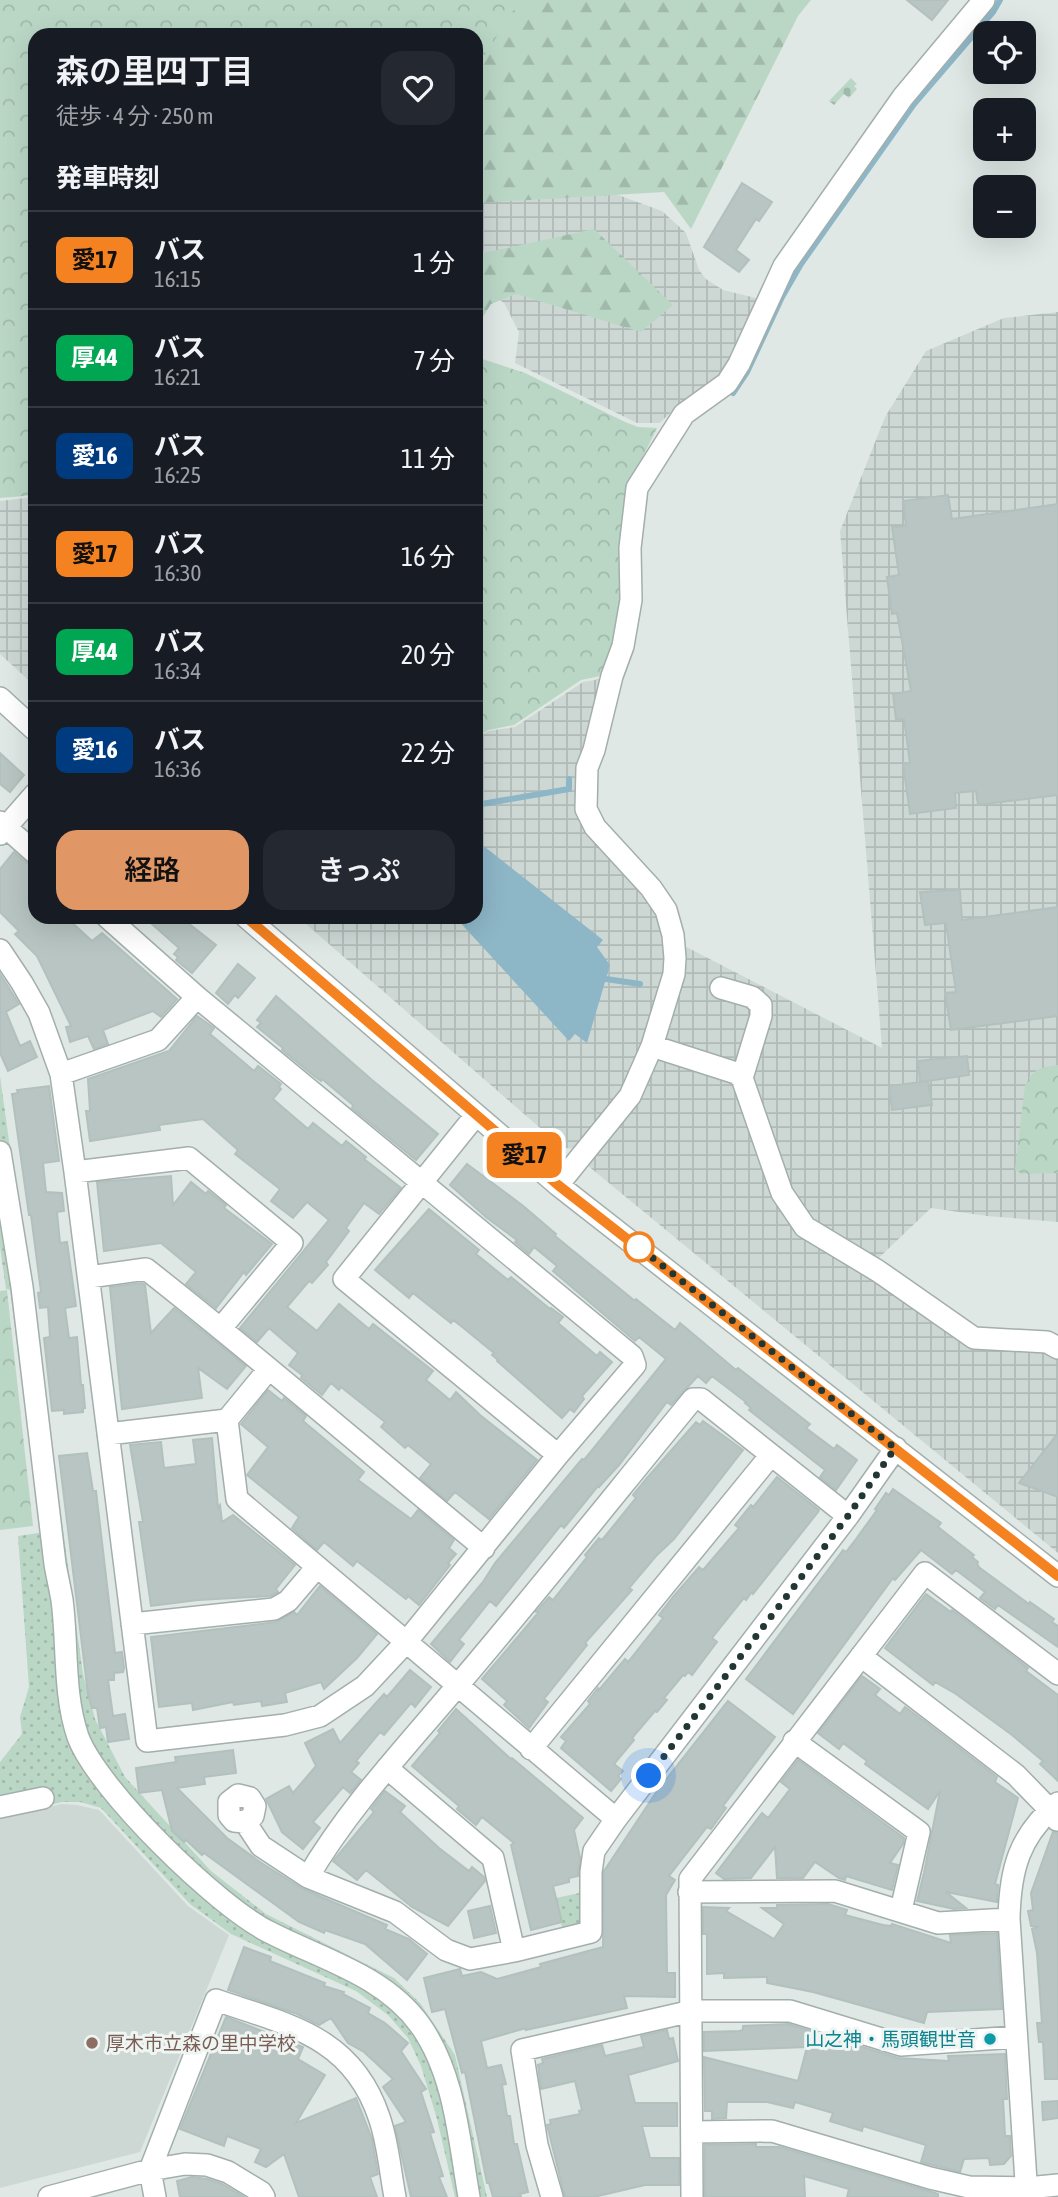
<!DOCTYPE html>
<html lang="ja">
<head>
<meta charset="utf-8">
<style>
	body { margin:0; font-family:"Asap Condensed","Noto Sans JP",sans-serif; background:#242831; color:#f1f3f6; height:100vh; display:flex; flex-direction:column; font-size:26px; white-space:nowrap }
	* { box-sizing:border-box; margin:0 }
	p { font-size:23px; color:#9ea1a6 }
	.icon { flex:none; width:38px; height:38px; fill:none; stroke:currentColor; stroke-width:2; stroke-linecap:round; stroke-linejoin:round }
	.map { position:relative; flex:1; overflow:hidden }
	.side { position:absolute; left:28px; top:28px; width:455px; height:896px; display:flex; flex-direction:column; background:#171b24; border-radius:21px; box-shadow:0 7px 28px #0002 }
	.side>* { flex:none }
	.badge { padding:0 14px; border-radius:10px; font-size:24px; line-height:46px }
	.tools { position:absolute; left:973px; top:21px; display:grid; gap:14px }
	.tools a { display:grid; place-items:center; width:63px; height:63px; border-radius:14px; background:#171b24; box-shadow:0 7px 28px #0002; font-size:35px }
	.you { position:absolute; width:35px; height:35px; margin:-18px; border:5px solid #fff; border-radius:50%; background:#1a73e8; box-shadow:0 0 0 10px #1a73e833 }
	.map>.badge { position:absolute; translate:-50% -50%; box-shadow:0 0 0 4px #fff }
	h2 { padding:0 28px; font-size:26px; line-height:63px }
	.round { display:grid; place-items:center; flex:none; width:74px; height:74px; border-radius:21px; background:#242831 }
	.overview { display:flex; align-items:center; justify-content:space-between; height:119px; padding:0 28px }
	h1 { font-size:33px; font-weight:600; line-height:52px }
	.cta { display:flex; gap:14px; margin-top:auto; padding:14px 28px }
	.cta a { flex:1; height:80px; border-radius:21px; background:#e09665; color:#111; font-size:28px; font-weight:600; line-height:80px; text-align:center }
	.cta a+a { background:#242831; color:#f1f3f6 }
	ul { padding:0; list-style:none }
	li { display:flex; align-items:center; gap:21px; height:98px; padding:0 28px; border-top:2px solid #363941 }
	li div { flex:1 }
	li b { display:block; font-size:26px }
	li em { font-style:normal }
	li .badge { min-width:77px; font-weight:700; text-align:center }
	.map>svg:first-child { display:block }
	.built { fill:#cdd8d5 }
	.industrial { fill:url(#industrial-grid) }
	.grass { fill:url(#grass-dots) }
	.forest { fill:url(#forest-firs) }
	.cemetery { fill:url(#cemetery-stones) }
	.park { fill:url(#park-crowns) }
	.water { fill:#8db6c7 }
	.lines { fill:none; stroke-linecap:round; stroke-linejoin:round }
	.stream { stroke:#8db6c7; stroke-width:6 }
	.building { fill:#b8c5c2; stroke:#b2c1bd; stroke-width:2 }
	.minor-casing { stroke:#a3afac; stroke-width:24 }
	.minor { stroke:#fff; stroke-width:21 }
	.line-casing { stroke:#fff; stroke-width:16 }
	.line { stroke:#f58220; stroke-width:10 }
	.walk { stroke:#223634; stroke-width:7; stroke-dasharray:0 12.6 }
	.stop-dot { fill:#fff; stroke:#f58220; stroke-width:3.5 }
	.culture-dot { fill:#0f9aa8; stroke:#eff5f3; stroke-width:2.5 }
	.education-dot { fill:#8d6e63; stroke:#eff5f3; stroke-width:2.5 }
	.labels { text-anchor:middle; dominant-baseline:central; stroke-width:6; stroke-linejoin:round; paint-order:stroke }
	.culture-label { font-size:19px; fill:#0d838f; stroke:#eff5f3; text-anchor:end }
	.education-label { font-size:19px; fill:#785e54; stroke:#eff5f3; text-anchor:start }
</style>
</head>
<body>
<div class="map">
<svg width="1058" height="2197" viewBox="0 0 1058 2197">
	<defs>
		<pattern id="industrial-grid" width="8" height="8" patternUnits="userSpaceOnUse" patternTransform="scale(1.75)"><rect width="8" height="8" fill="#cdd8d5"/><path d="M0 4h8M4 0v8" fill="none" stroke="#b0bab7"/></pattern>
		<pattern id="grass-dots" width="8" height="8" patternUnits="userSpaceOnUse" patternTransform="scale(1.75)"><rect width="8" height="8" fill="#bad7c6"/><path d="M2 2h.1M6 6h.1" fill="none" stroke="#a0b9ab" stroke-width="1.8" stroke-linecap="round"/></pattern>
		<pattern id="forest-firs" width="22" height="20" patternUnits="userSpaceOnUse" patternTransform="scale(1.75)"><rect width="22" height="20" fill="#bad7c6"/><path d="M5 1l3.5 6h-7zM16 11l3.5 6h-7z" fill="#a0b9ab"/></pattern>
		<pattern id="cemetery-stones" width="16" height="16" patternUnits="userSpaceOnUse" patternTransform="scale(1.75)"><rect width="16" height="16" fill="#bad7c6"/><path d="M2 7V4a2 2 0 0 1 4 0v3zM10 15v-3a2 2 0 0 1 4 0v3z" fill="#a0b9ab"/></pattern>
		<pattern id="park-crowns" width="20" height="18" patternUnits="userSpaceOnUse" patternTransform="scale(1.75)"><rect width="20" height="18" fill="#bad7c6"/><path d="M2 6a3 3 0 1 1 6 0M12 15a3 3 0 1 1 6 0" fill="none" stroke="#a0b9ab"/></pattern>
	</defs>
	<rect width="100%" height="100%" fill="#dfe8e5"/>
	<!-- built -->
	<path class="built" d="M61,1804L77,1805L99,1810L188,1906L229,1935L140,2152L0,2188V1819Z"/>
	<!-- industrial -->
	<path class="industrial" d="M476,166L580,181L662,211L686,233L699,270L706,279L723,290L760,299L731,370L699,395L682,401L660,423H637L515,363L519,332L504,303L487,290L476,287Z
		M1058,312V1222L987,1216L931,1208L864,1272L968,1342L1042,1351L1058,1358V1553L587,1165L583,1149L563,1148L298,917H476V738L488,731L515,727L583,682L606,678L585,748L576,772L575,806L590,836L646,898L667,937L882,1048L840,531L885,417L926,351L1004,318Z
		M35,497V686L0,654V501Z"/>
	<!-- grass -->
	<path class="grass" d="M0,1076L83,1674L95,1719L125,1777L211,1871L266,1914L394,1978L420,2003L455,2055L487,2197H455L437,2119L421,2066L408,2038L388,2015L356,1991L231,1934L190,1904L101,1808L80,1802H62L0,1817V1762L22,1734L20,1717L29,1687L18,1536L45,1532L37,1500L10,1290L6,1289L0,1247Z
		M584,1892L585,1921L578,1930L563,1933L556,1898Z"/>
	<!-- forest -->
	<path class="forest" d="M244,0H811L798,16L691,229L664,192L476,203V35H229Z
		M476,214L484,253L594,229L673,305L641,332L516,294L491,304L476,328Z"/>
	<!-- cemetery -->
	<path class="cemetery" d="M851,78L857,84L854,86L857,89L849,98L844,94L834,105L829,101Z"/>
	<!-- park -->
	<path class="park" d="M0,0H520L476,69V35H35V495L0,498Z
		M476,357L525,373L625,422L638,427L657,428L635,473L624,599L605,675L581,680L514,725L488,730L476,737Z
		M1058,1065V1173L1022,1174L1015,1170L1025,1085C1033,1069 1041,1067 1058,1065Z
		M7,1290L33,1526L0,1530V1291Z"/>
	<!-- water -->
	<path class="water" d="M476,840L603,940L597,947L610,965L587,1043L575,1034L569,1041L455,917H476Z"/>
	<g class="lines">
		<!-- stream -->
		<path class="stream" d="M733,393L747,372L782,297L801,264L914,104L993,12L1000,0
			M476,805L569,789V779
			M606,979L640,984"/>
	</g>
	<!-- building -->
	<path class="building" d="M907,0H948L932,20Z
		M742,183L772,202L759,221L756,219L736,250L749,260L739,272L704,247Z
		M948,495L952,519L1058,504V795L978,805L976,791L955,793L956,808L910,814L903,764L910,763L904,719L896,720L893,694L911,691L897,613L892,614L887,577L899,575L892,527L906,526L903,501Z
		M0,753L24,775L10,792L0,784Z
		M14,852L27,863L35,866V917H66L92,941L102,933L177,999L161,1017L153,1011L103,1030L108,1044L94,1049L88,1036L70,1042L66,1027L71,1026L37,956L15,934L19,931L0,912V869Z
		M960,890L962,920L1058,907V1016L951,1030L945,993L956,992L946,923L925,925L920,892Z
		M144,917H194L188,923L216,945L192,973L176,960L178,957L174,954L179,948Z
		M238,964L255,978L238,998L235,995L228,1004L216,993Z
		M0,974L19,1004L6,1012L20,1046L30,1041L37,1057L8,1071L0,1053Z
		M276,996L372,1080L438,1134L416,1160L352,1108L353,1105L322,1079L321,1081L314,1076L282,1050L283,1048L257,1027L261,1023L257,1020Z
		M197,1016L214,1028L210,1034L254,1071L258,1066L281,1084L279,1087L281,1089L273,1099L308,1129L313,1123L342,1146L346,1141L366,1157L364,1159L401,1188L379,1214L364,1203L346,1228L349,1231L326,1262L328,1265L312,1283L309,1281L287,1307L317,1331L339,1304L369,1329L373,1324L433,1371L426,1380L450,1400L456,1392L480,1415L537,1460L489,1519L455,1492L447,1501L420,1478L431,1464L408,1445L405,1448L381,1427L385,1422L341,1387L339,1390L331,1383L322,1395L301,1378L302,1375L289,1365L298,1353L269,1328L257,1342L240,1328L329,1220L307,1202L293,1218L271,1201L280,1189L235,1154L238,1150L203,1119L159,1125L160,1130L90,1141L86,1111H90L88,1079L169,1051Z
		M967,1056L969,1075L920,1082L918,1061Z
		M928,1081L932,1105L892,1110L889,1086Z
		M49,1086L59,1161L43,1163L46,1192L62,1193L64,1211L57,1212L60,1243L67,1242L76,1306L65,1308L69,1338L77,1337L81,1385H83L85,1408H83V1412L64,1414V1410L52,1411L44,1338L50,1337L48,1307L40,1308L38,1293L41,1292L31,1215H29L12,1094L18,1093L17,1090Z
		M467,1164L522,1205L556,1234L555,1236L635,1301L636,1299L675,1330L680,1323L736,1370L738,1368L810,1424L806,1428L834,1449L837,1445L857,1460L836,1490L820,1477L825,1470L749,1410L751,1408L745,1403L746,1402L712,1376L706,1383L698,1376L671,1405L667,1402L619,1465L599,1487L598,1486L564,1528L561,1525L496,1606L490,1601L459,1640L464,1644L450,1662L431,1644L483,1582L495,1563L582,1459L584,1460L666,1359L639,1337L635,1341L553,1271L557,1266L534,1247L529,1254L515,1242L517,1240L487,1218L450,1185Z
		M171,1176L173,1205L191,1182L206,1194L208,1191L226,1205L224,1208L272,1244L246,1275L244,1272L216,1308L186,1284L196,1272L161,1243L104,1251L97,1182Z
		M429,1209L479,1250L476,1254L508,1280L511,1277L550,1309L551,1308L563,1317L558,1323L597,1356L600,1352L612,1362L582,1396L584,1399L574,1412L570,1409L562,1418L497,1361L498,1360L492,1355L494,1353L461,1326L453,1320L451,1323L413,1293L409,1298L375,1270Z
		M142,1283L145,1285L151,1333L174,1308L246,1366L227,1389L198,1368L202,1398L122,1409L110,1287Z
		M268,1390L282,1401L284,1398L306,1416L303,1421L364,1472L358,1480L411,1519L418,1510L454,1540L449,1548L456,1554L448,1563L450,1565L419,1605L408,1596L406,1599L357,1561L353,1566L324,1542L317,1550L292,1528L299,1517L247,1475L268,1447L241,1424Z
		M703,1421L743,1450L674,1539L656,1556L629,1588L632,1590L585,1643L587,1645L544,1699L548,1702L529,1728L504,1705L507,1701L482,1679L538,1613L536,1612L549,1597L553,1600L587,1557L585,1555L599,1538L602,1540L636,1498L633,1495L647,1478L696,1422L700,1425Z
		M1058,1433V1497L1019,1483Z
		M212,1438L218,1508L220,1505L222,1522L233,1515L295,1565L276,1589L278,1592L270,1596L198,1600L151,1606L139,1522H143L130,1445L161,1442L164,1468L196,1464L193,1440Z
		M87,1453L93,1491H96L115,1653L122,1652L124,1668L123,1672L114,1673V1680H108L113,1716L125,1714L129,1739L108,1742L106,1727L100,1728L97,1708H92L88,1694L59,1456Z
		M777,1477L819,1510L818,1512L753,1594L752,1592L746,1600L744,1598L712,1638L717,1642L692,1675L688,1672L685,1676L683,1675L664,1698L667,1700L657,1712L655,1711L632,1738L634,1740L614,1764L623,1771L618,1776L621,1779L611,1791L561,1748L566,1741L561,1737L590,1704L588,1701L598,1688L599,1690L625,1659L628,1662L663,1618L659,1615L673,1597L699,1567L703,1570L739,1528L735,1525L751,1505L753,1507Z
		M893,1489L941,1523L938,1527L974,1555L972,1557L978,1562L977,1564L980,1568L1029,1604L1030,1602L1054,1619L1052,1622L1058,1626V1647L998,1605L995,1609L980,1598L985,1592L956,1570L952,1574L921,1550L895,1580L893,1578L793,1714L746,1679L843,1550L846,1552L856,1539L877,1510L875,1509L886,1493L889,1495Z
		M320,1586L377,1634L357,1658L324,1689L321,1682L285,1693L287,1702L262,1706L261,1701L234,1705L233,1702L193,1710L192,1703L159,1707L151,1637L276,1622L294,1612L297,1615Z
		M926,1594L951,1612L952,1610L1005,1650L1028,1668L1026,1671L1058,1695V1781L1040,1764L1043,1761L1012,1735L956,1694L935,1682L933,1685L885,1648Z
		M410,1670L431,1687L415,1707L411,1703L384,1735L380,1732L356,1761L359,1763L351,1772L361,1780L350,1793L343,1787L313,1822L320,1828L303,1849L282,1832L266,1799L289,1786L293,1793L316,1766L305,1743L333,1729L340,1743L384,1694L387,1697Z
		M862,1676L880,1689L875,1695L900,1714L905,1707L924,1721L997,1777L995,1782L1018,1798L995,1884L998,1885L997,1902L946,1892L966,1908L954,1909L917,1901L924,1873L940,1791L928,1809L865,1764L867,1761L843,1743L839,1749L818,1733Z
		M728,1701L775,1737L723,1806L726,1808L711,1829L707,1827L669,1876L675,1880L666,1895L667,1973H675V1997L624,1996L627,2008L526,2030V2028L481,2041L487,2068L501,2065L506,2084L502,2085L507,2116H510L514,2144H517L528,2192L520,2194L521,2197H493L489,2183H487L465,2072L462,2073L445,2009L432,2012L424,1978L460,1969L462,1976L481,1972L497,1979L541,1967L540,1964L603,1947L604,1871L657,1791Z
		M456,1709L511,1759L512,1758L583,1818L574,1830L580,1858L578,1876L569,1878V1882L553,1886L562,1922L531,1930L511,1845L514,1843L482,1817L476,1825L457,1809L459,1806L412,1766L440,1733L438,1731Z
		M233,1750L236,1773L204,1777L205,1784L177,1788L227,1838L260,1862L303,1889L387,1925L385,1929L409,1939L427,1954L407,1980L365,1944L325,1930L324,1933L299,1922L204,1853L202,1855L186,1840L184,1842L172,1831L162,1790L139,1793L136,1768L176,1762L175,1757Z
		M798,1760L904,1838L903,1844L890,1863L898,1865L892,1890L846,1876L845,1880L839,1878L815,1862L803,1878H777L775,1847L751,1878L724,1879L716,1873L762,1813L768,1818L790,1789L781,1782Z
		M385,1791L405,1806L400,1812L439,1848L469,1871L472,1867L484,1877L485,1881L448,1926L412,1907L366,1870L357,1880L333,1861L374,1812L371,1809Z
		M1053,1832L1058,1833V2079H1045L1043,2042H1039L1037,2023H1042L1037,1953L1032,1929L1039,1927L1031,1926L1028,1911L1033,1910L1031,1893Z
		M828,1904L847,1910L845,1915L883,1925L891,1926L892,1924L951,1943L950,1935L997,1933L1002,2009L927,2012L924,2023L813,1992L767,1983V1977L724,1978V1973L707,1974V1934H703V1907L729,1908L726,1911L774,1939L784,1924L762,1908H777V1905Z
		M490,1906L496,1933L474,1938L468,1911Z
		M244,1947L271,1957L270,1961L325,1983L324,1986L344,1992L343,1994L370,2008L368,2013L385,2023L408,2043L401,2051L426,2089L421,2092L434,2132L430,2133L443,2176L439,2177L447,2197H411L395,2126L406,2122L383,2087L393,2079L364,2052L348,2043L331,2018L319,2025L297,2014L228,1990Z
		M226,2017L303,2047L298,2059L325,2075L296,2123L356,2098L372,2139L378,2174L370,2177L377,2197H299L284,2154L266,2167L255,2162L261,2149L227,2136L224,2146L180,2129Z
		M788,2024L898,2058L949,2061L948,2056L1005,2054L1007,2099H1003L1005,2136H1010L1011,2156L1004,2164L990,2165L989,2158L964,2159L960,2172L933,2165L921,2162L926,2145L863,2126L862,2131L830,2121L833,2113L795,2102L793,2108L767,2102H727L726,2118L712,2119V2111H705L704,2057L798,2081L807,2047L704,2051V2032L739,2031L743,2030V2026Z
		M667,2030L669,2039L673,2038L678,2061L628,2075L635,2103H677V2126H642L650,2158H679V2185H645L594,2197H565L547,2125L551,2124L550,2120L580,2114L579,2111L582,2110L575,2081L541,2089L538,2065L543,2063L542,2059L602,2045L605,2056L644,2047L641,2036Z
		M1058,2101V2118L1043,2120L1042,2102Z
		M756,2144V2147H780L935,2193L938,2194V2197H847L849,2189L804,2176L805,2197H705V2145Z
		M192,2177L207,2179L222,2184L244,2197H180L177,2181Z"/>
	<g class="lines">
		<!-- minor casing -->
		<g class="minor-casing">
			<path id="minor" d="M0,698L35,730
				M0,822L35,853
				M0,834L35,794
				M107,917L197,997L632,1356L635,1365L558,1455
				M246,917L558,1185L1058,1576
				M0,950L22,983L39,1013L61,1074L75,1172L147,1741L285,1725L320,1716L365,1686L407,1641L558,1455L344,1279L476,1115
				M721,988L752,997L761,1005V1016L742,1078
				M652,1046L736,1073L742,1078L782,1193L805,1227L878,1271L974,1338L1047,1342L1058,1348
				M61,1074L158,1040L197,997
				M0,1152L22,1287L55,1564C57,1576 60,1588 62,1600C68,1645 63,1693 78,1737C98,1790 217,1906 269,1932C321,1959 384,1975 420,2025C455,2074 459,2140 469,2197
				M75,1172L189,1158L292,1243L221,1328
				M558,1185L630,1096L652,1046L674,974L675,958L673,935L666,910L651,888L595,827L586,809L587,768L594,750L612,676L623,646L631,600L630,548L637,488L684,414L727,383L739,364L784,266L903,97L984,0
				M89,1277L146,1269C261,1359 371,1455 484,1548
				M268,1370L227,1420L237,1499L616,1819
				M108,1434L227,1420
				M132,1624L274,1609L288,1601L317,1567
				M861,1656L1016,1775L1050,1810L1057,1820
				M794,1741L919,1832L901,1910
				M531,1749L771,1455
				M387,1768L493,1858L514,1951
				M0,1807L43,1798
				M245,1822L253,1816L255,1806L250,1798L238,1795L229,1802V1815L234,1821L245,1822L261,1846L308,1877L395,1912L446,1950L470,1959L514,1951L591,1932V1872L594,1851L616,1819L848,1516L896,1448
				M308,1877C349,1807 406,1747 458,1685C538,1591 615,1494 693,1399H701L848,1516
				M689,1892L835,1891L938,1923L1009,1919
				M692,2132L772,2131L930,2178L969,2187L1027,2188L1058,2185
				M49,2197L150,2170L185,2164L207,2165L228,2172L261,2192L264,2197
				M155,2197L150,2170L216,2000C288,2025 352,2036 379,2117C388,2142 390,2171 395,2197
				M552,2197L537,2145L522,2050L692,2011H790L901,2045L1016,2037
				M692,2197L690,1879L925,1573L1058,1674
				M1027,2197L1009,1919C1010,1869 1019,1836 1058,1803"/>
		</g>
		<!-- minor -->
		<use href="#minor" class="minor"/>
	</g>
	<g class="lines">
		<!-- line casing -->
		<g class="line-casing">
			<path id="line" d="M246,917L558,1185L1058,1576"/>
		</g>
		<!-- line -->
		<use href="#line" class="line"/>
		<!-- walk -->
		<path class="walk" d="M639,1247L636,1245L895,1448L848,1516L649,1776"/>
	</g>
	<!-- markers -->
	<circle class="stop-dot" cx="639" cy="1247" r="14"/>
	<circle class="culture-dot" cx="990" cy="2039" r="7"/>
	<circle class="education-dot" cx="92" cy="2043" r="7"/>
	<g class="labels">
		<!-- culture labels -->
		<g class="culture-label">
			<text x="976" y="2039">山之神・馬頭観世音</text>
		</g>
		<!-- education labels -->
		<g class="education-label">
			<text x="106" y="2043">厚木市立森の里中学校</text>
		</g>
	</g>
</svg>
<div class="tools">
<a><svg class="icon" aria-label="locate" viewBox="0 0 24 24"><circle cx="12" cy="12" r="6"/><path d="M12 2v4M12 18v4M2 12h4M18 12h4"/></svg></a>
<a>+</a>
<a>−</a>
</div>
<div class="you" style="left:649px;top:1776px"></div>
<b class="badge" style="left:524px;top:1155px;background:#f58220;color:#111">愛17</b>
<section class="side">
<div class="overview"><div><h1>森の里四丁目</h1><p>徒歩 · 4 分 · 250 m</p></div><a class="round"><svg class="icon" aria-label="heart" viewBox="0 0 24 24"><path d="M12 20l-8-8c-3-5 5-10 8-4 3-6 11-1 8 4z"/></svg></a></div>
<h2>発車時刻</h2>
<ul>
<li><span class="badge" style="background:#f58220;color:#111">愛17</span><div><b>バス</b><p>16:15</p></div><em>1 分</em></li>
<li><span class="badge" style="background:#00a651;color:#fff">厚44</span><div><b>バス</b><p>16:21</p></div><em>7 分</em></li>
<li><span class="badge" style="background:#003b80;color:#fff">愛16</span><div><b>バス</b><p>16:25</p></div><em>11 分</em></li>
<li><span class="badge" style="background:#f58220;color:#111">愛17</span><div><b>バス</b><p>16:30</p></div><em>16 分</em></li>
<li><span class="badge" style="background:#00a651;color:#fff">厚44</span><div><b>バス</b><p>16:34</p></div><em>20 分</em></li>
<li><span class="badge" style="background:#003b80;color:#fff">愛16</span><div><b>バス</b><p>16:36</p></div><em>22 分</em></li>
</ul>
<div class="cta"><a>経路</a><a>きっぷ</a></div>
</section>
</div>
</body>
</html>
